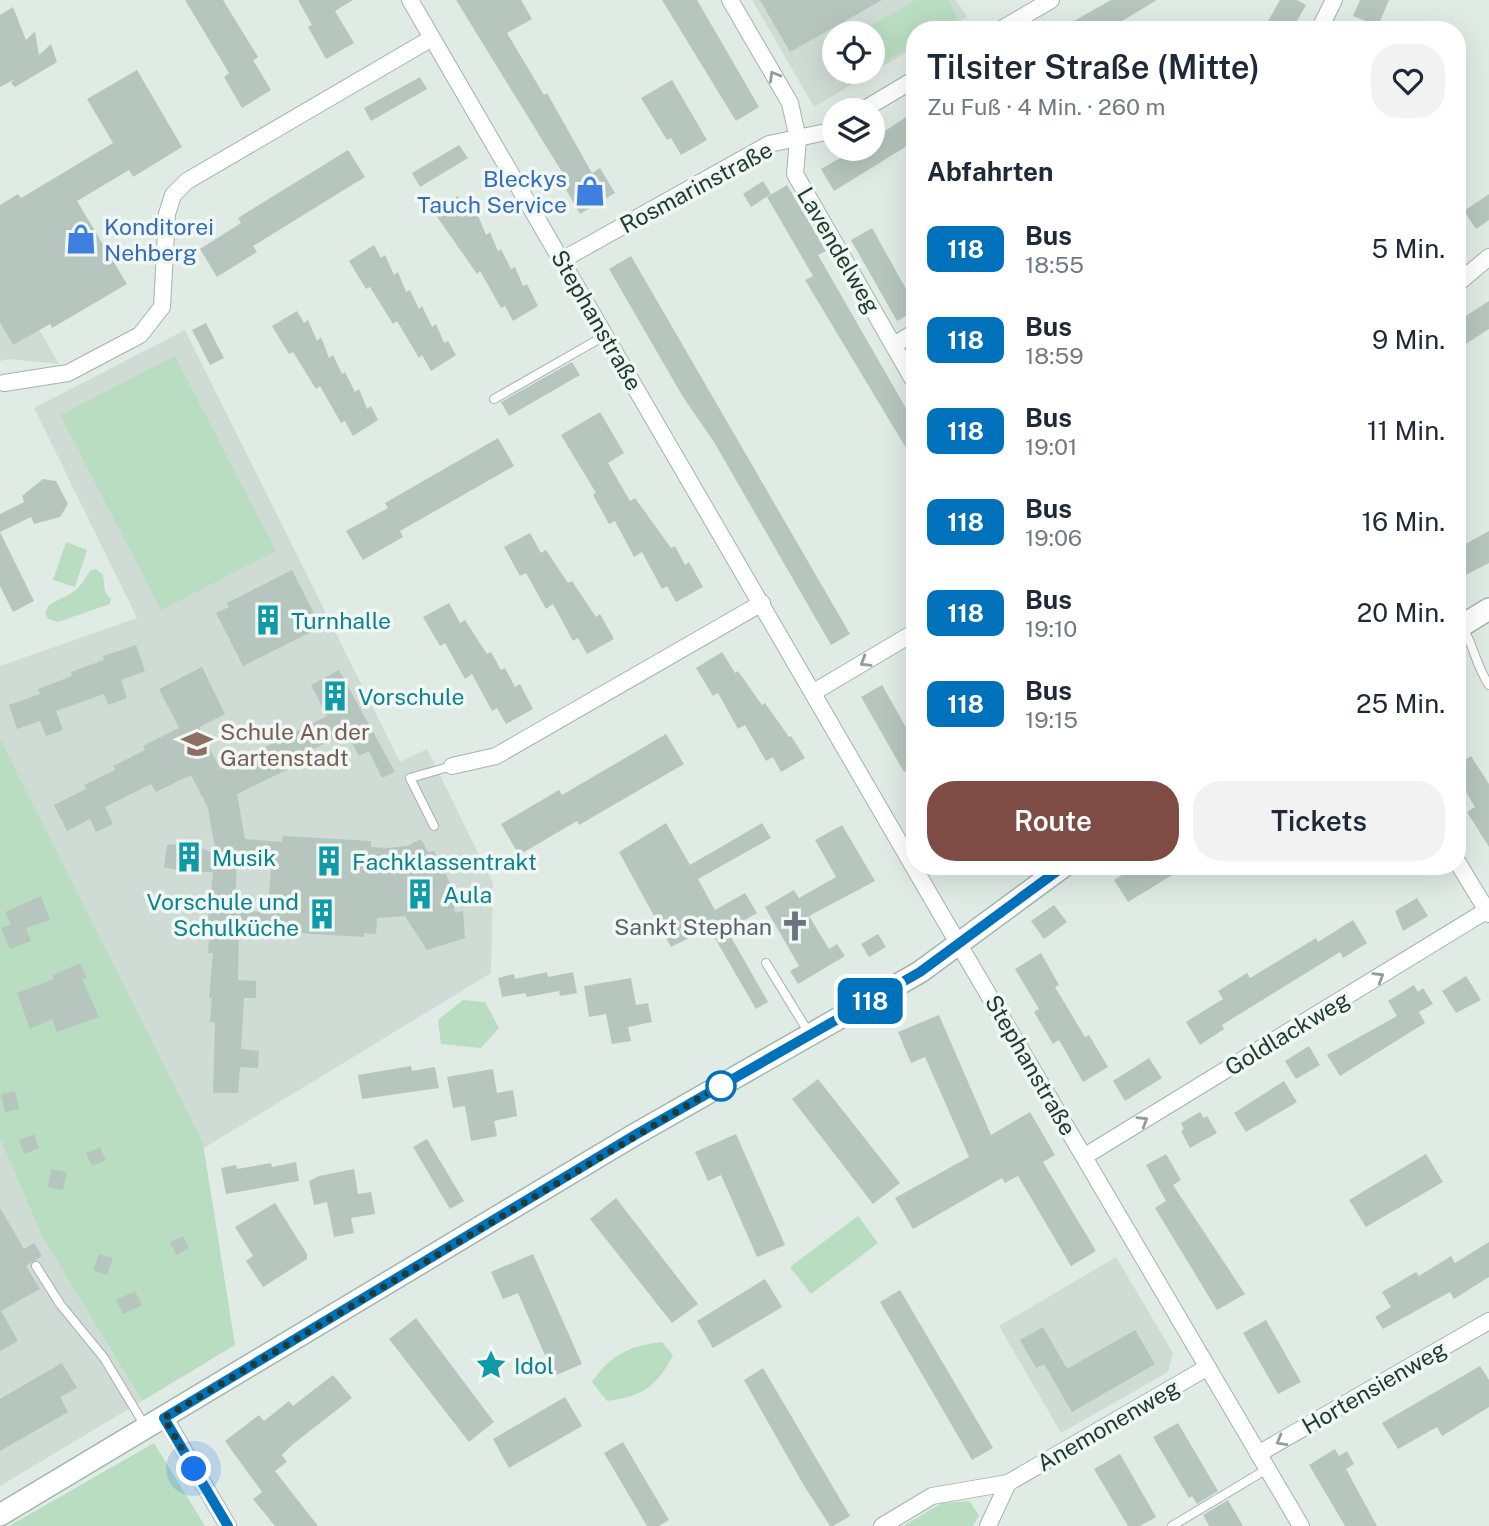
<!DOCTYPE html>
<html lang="de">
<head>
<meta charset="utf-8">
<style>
	body { margin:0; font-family:"Public Sans",sans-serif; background:#f2f2f3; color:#1f2937; height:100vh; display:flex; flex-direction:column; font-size:26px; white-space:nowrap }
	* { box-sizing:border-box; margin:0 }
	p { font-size:23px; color:#747a83 }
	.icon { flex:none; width:38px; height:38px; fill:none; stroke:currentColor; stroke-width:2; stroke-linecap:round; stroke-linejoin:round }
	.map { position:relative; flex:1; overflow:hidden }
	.sheet { position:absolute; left:906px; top:21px; width:560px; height:854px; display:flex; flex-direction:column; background:#fff; border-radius:28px; box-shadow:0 7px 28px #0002 }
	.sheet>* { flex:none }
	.badge { padding:0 14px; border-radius:10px; font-size:24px; line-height:46px }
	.controls { position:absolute; left:822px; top:21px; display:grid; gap:14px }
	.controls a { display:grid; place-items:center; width:63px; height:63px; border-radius:50%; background:#fff; box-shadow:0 7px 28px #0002; font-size:35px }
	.you { position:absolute; width:35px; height:35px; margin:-18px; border:5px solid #fff; border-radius:50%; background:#1a73e8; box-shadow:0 0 0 10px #1a73e833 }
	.map>.badge { position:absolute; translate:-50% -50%; box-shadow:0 0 0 4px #fff }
	h2 { padding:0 21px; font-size:26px; line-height:63px }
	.round { display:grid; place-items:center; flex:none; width:74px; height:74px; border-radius:28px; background:#f2f2f3 }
	.headline { display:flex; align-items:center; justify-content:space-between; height:119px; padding:0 21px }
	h1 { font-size:33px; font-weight:600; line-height:52px }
	.action { display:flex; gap:14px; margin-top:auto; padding:14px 21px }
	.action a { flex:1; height:80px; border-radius:28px; background:#7e4c45; color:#fff; font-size:28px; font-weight:600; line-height:80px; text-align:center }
	.action a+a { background:#f2f2f3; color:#1f2937 }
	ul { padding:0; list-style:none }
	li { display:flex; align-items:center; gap:21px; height:91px; padding:0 21px }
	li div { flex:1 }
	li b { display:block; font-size:26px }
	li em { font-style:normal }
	li .badge { min-width:77px; font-weight:700; text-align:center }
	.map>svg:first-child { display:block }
	.built { fill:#cfdbd5; fill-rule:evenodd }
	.green { fill:#b9ddc1 }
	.building { fill:#b6c6bf; fill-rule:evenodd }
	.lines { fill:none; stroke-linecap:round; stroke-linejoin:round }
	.lane-casing { stroke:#a3b3ad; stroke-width:10 }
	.street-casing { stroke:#a3b3ad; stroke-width:18 }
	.secondary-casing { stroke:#9fb7ae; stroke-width:24 }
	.lane { stroke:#fff; stroke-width:8 }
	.street { stroke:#fff; stroke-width:16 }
	.secondary { stroke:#fff; stroke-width:21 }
	.oneway { stroke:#909e9a }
	.line-casing { stroke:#fff; stroke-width:16 }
	.line { stroke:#0072bc; stroke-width:10 }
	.walk { stroke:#213c34; stroke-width:7; stroke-dasharray:0 12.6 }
	.stop-dot { fill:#fff; stroke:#0072bc; stroke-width:3.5 }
	.labels { text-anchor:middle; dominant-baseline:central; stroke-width:7; stroke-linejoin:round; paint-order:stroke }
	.shop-label { font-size:23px; fill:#366cbe; stroke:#f1f8f4; text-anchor:end }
	.street-label { font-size:23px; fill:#213c34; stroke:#f1f8f4 }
	.culture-label { font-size:23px; fill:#0d838f; stroke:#f1f8f4; text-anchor:start }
	.education-label { font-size:23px; fill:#785e54; stroke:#f1f8f4; text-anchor:start }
	.worship-label { font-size:23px; fill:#5b616d; stroke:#f1f8f4; text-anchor:end }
</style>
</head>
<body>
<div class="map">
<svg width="1489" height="1526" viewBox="0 0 1489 1526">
	<rect width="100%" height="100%" fill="#e0ebe6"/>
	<!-- built -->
	<path class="built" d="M752,0H956L967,17L945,30H915V47L814,107ZM835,33H873V72H835Z
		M0,261L59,364L9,359L0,361Z
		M185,330L400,762L427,749L493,883L491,973L204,1148L0,738V666L137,618L34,408Z
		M0,1139L42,1236L142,1401L0,1486Z
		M1116,1257L1173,1353L1168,1372L1061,1433L999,1326Z"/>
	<!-- green -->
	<path class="green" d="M916,0H948L958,18L938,30H915V43L873,67V33H858Z
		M175,356L276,551L161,610L60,415Z
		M66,542L87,550L75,587L53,580Z
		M96,569L103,575L105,592L111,599L110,604L58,622L48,619L45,613L49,605C72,592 75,596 90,571Z
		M0,738L203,1143L235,1345L142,1401L42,1236L0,1139Z
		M463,1000L485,1002L499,1028L481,1048L441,1044L438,1020Z
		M858,1216L878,1243L811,1294L790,1267Z
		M662,1342L673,1355C657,1387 642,1396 607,1401L592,1382C610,1355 629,1346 662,1342Z
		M154,1443L205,1526H9Z
		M969,1501L979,1515L973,1526H903L942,1503Z"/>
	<!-- building -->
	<path class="building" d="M185,0H223L258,57L253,60L271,90L242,108L224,77L229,73Z
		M298,0H353L335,11L354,43L326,59L308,27L312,25Z
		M456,0H521L532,19L507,33L544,95L547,93L592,173L600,168L615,193L580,214L565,188L570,185Z
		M662,0H697L759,107L736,121Z
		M760,0H882L790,52Z
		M1157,0L1107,30H1058L1111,0Z
		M1280,0H1297L1306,5L1292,30H1284L1268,21Z
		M1360,0H1389L1378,26L1353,16Z
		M13,7L26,40L35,31L39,55L51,44L57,62L15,87L11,83L15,79L0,87V15Z
		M137,70L182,147L133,177L129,170L77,201L127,284L52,328L50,324L13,345L0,322V205L18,194L21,198L113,143L87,99Z
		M420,77L427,89L371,121L364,108Z
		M672,80L707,140L681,155L671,138L667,140L641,98Z
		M915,111V141L834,191L821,169L856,149H873V139Z
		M459,145L468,158L420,187L412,173Z
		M348,150L365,177L253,246L257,252L217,277L200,249L241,223L238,218Z
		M763,181L771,194L751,207L743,194Z
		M787,185L826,251L818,255L915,424V463L805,280L813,276L767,197Z
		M1489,194V220L1476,229L1464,211Z
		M458,196L460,199L463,197L473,215L477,213L486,235L490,232L498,251L501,249L511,269L515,267L523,286L527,284L538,306L513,321L505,306L501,308L480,271L477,274L433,211Z
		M872,228L915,305V311L897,321L851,240Z
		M374,245L381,258L385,255L394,275L398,272L406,292L410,290L419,309L422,306L432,327L436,324L444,343L448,341L456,355L431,371L422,355L419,358L397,321L393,324L370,287L366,289L349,261Z
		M631,256L850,634L831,645L714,442L683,397L609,269Z
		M1489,301V329L1458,349V321Z
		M297,311L304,323L308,320L317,341L321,337L329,358L333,355L342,374L345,372L355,392L359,389L367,409L371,406L378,420L353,436L345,421L341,423L320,386L316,389L293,352L289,354L272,326Z
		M206,323L224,358L210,365L192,330Z
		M572,362L580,375L509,416L501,402Z
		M600,412L624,453L608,463L630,501L635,498L671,548L675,546L685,565L689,562L703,587L676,602L667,586L662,589L642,552L634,557L615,521L609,524L593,495L596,493L561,435Z
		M498,438L514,466L400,531L403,537L363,560L346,531L388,508L385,503Z
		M43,479L56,481L68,504L60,517L34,524L31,517L0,532L34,601L13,612L0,586V514L24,502L22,496Z
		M1489,531V563L1458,579V548Z
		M530,533L541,553L546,550L568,583L572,581L596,617L600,614L614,639L587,654L578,638L573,641L553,604L546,609L526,573L520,576L504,547Z
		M292,570L321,627L243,666L216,613L229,607L227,603Z
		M449,603L460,623L465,620L487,654L491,652L501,670L505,668L515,687L520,684L533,709L506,724L497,708L492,711L472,674L465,679L445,643L440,646L423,617Z
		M136,645L145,671L121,680L127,698L108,705L104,694L56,711L63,730L46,736L40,721L17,729L9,705L40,694L38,689L72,676L71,672L104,660L103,656Z
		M722,652L735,673L738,671L762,705L765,703L789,737L791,736L805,758L781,772L773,757L766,761L745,725L738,729L718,693L713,696L696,668Z
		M202,667L225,714L199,727L220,769L327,716L311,685L339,670L395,772L382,778L369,751L359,756L346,732L310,751L313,757L237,794L245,839L282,842L283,836L371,841V847L386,848L407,846L421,839L428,852L434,851L451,885L455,913L463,911L465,938L427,950L405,916L377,918L376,934L364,933V937L239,930L238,980L256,981V998H244L241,1049L259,1051L258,1068L240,1067L238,1093H213L215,1023L210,1022L212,998H209L213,953H208L210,928H207L213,872H187L164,867L167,845L189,843L216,854L208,808L191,775L156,792L151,784L105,807L113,824L96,832L90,819L67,831L54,805L86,789L84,785L115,770L113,766L145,750L143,746L179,728L159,689ZM237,857L272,860L267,912L235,911Z
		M882,685L915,743V766L904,772L861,697Z
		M666,734L684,764L579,825L577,821L519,855L501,824L559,790L562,795Z
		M1471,756L1489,784V847L1467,812L1475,807L1458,779V764Z
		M666,823L690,865L762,823L771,838L698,879L715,910L745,893L757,913L727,930L768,1002L756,1009L709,928L671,947L619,852Z
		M842,825L875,881L809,916L829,949L837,944L845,956L798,984L790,971L799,966L765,907L794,890L799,898L836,877L815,840Z
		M1137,866H1187L1128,902L1114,880Z
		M41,896L50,920L26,928L31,941L10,949L1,928L11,924L5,912Z
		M1417,898L1428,916L1403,931L1395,911Z
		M1054,905L1067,922L1044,939L1031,921Z
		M1353,920L1367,943L1343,958L1340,952L1222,1025L1224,1029L1200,1045L1186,1022L1223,999L1218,991L1247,973L1250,978L1316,938L1318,942Z
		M878,934L886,947L869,957L861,944Z
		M1041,953L1059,985L1055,987L1085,1037L1089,1035L1108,1067L1083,1082L1059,1040L1053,1044L1034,1012L1039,1009L1015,969Z
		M80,963L87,977L82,979L99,1017L57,1032L52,1019L30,1029L17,993L54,979L52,976Z
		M547,972L548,977L573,972L577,993L560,996L559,991L527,997L525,993L502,997L498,978L514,974L515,979Z
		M1466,976L1481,1000L1456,1013L1442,991Z
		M631,978L636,1005L648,1003L652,1022L628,1027L631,1041L612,1044L606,1014L589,1017L584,986Z
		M1414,985L1418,992L1423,988L1433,1004L1419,1012L1425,1023L1340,1076L1327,1055L1397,1016L1388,1001Z
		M939,1015L991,1135L1030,1112L1055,1155L1043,1162L1096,1251L1071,1266L1018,1176L1005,1183L1002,1178L913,1229L895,1198L969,1157L925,1057L911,1063L898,1032Z
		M1309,1046L1320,1065L1296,1079L1285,1061Z
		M1149,1058L1162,1078L1125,1101L1113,1081Z
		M411,1066L412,1071L435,1067L439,1088L362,1099L358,1075Z
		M493,1069L497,1093L513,1090L517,1116L494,1121L497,1136L471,1141L465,1106L453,1108L447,1077Z
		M818,1079L900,1183L873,1204L792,1099Z
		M1284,1081L1297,1102L1246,1132L1234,1113Z
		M15,1091L19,1109L5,1112L1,1094Z
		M1200,1112L1204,1118L1207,1116L1217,1133L1190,1148L1181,1131L1184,1129L1181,1123Z
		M34,1134L39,1148L24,1154L19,1140Z
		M736,1134L785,1245L757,1257L721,1175L708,1181L695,1152Z
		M427,1139L464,1201L450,1209L413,1147Z
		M100,1147L106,1160L92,1166L86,1153Z
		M1166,1154L1181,1180L1173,1185L1245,1294L1217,1310L1155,1208L1166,1201L1146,1165Z
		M1426,1154L1443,1182L1366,1227L1349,1200Z
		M296,1162L299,1181L226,1194L221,1168L236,1165L237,1169L271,1163L272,1167Z
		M51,1169L67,1172L63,1190L48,1187Z
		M354,1169L358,1194L371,1192L375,1214L351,1218L354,1233L334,1237L327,1202L314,1205L309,1181L319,1176Z
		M616,1198L698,1304L672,1323L590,1219Z
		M275,1203L307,1254V1259L263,1287L246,1261L253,1256L235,1227Z
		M0,1208L24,1249L34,1243L42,1256L26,1266L40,1289L1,1311L18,1341L0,1351Z
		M183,1236L189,1248L176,1255L170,1242Z
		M1489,1242V1277L1454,1299L1450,1292L1383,1329L1375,1317L1391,1307L1382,1292L1416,1272L1419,1276L1451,1256L1455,1263Z
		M99,1254L113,1258L107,1275L93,1270Z
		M533,1254L582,1364L554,1376L518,1293L503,1299L491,1272Z
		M765,1279L782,1307L713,1348L697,1321Z
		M900,1290L993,1448L972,1460L880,1302Z
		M135,1291L142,1305L123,1314L116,1300Z
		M416,1318L494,1422L469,1442L389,1339Z
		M1266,1320L1301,1382L1278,1394L1243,1333Z
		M1043,1327L1067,1369L1135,1330L1155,1364L1072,1412L1044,1364L1036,1368L1020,1340Z
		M62,1363L77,1388L60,1397L68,1412L0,1451V1399Z
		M1480,1366L1489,1380V1407L1442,1436L1437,1427L1398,1449L1382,1423Z
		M763,1368L850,1516L833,1526H830L803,1484L744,1380Z
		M333,1375L352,1398L292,1445L282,1455L287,1462L275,1471L318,1526H275L253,1499L262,1492L225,1441L259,1415L264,1421L289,1401L293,1406Z
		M565,1397L582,1426L509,1468L493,1439Z
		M1178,1423L1218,1491L1197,1504L1192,1496L1189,1498L1153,1437Z
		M623,1442L669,1520L659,1526H647L604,1453Z
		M1335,1449L1339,1456L1347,1451L1354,1464L1346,1469L1377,1526H1345L1309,1465Z
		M1120,1454L1156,1517L1140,1526H1128L1094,1469Z
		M1228,1500L1243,1526H1209L1203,1515Z"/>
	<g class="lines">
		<!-- lane casing -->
		<g class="lane-casing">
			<path id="lane" d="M494,399L606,335
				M1463,628C1475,648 1475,664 1489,685
				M434,826L410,778L452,766
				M766,963L809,1033
				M36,1266L60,1304L104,1358L145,1426
				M1172,1526L1267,1469"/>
		</g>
		<!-- street casing -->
		<g class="street-casing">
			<path id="street" d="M410,0L941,914L1301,1526
				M730,0L790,103L798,139L795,174L915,383
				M1000,30L1051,0
				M1319,30L1334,0
				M863,110L915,79
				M562,260L769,144L826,132L835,127
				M1458,283L1489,257
				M894,345L915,332
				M4,383L68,373L140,335L162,307L167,214L173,195L187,181L432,38
				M814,692L915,632
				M452,766L496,756L762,603
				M1458,863L1489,914
				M1085,1156L1489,909
				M165,1418L228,1526
				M1258,1454L1489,1321
				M882,1526L932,1496L1008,1483L1208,1367
				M988,1526L1008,1483"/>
		</g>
		<!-- secondary casing -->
		<g class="secondary-casing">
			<path id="secondary" d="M1458,628L1489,609
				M0,1515L634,1135L920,972L1064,866"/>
		</g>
		<!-- lane -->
		<use href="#lane" class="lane"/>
		<!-- street -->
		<use href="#street" class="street"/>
		<!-- secondary -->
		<use href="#secondary" class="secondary"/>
	</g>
	<!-- one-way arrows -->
	<defs><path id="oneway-chevron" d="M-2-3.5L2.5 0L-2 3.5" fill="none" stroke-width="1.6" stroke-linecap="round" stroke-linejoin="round" transform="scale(1.75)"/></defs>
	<g class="oneway">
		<use href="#oneway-chevron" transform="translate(774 76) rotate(-120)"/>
		<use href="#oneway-chevron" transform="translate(865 662) rotate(149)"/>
		<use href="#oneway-chevron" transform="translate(1379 977) rotate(-31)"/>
		<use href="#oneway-chevron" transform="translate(1143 1121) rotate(-31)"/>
		<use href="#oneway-chevron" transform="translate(1281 1441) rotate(150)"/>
	</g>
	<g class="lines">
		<!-- line casing -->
		<g class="line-casing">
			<path id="line" d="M228,1526L164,1418L635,1135L920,972L1064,866"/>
		</g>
		<!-- line -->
		<use href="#line" class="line"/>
		<!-- walk -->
		<path class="walk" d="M194,1469L164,1418L723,1084L721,1086"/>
	</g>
	<!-- icons -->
	<defs>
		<g id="shop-bare" transform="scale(2.415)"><path d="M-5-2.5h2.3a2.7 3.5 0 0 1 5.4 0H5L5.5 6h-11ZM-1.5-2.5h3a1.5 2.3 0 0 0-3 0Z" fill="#3f7fe0" stroke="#f1f8f4" stroke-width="2.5" paint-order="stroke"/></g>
		<g id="building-bare" transform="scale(2.415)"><path d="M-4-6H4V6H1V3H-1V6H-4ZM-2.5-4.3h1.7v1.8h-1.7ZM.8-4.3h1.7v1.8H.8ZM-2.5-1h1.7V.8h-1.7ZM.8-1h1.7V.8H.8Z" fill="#0f9aa8" stroke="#f1f8f4" stroke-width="2.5" paint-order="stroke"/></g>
		<g id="school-bare" transform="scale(2.415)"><path d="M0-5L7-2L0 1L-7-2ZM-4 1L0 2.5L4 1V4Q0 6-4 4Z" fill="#8d6e63" stroke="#f1f8f4" stroke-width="2.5" paint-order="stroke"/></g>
		<g id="church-bare" transform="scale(2.415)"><path d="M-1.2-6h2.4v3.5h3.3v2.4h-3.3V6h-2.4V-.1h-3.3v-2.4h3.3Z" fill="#6b7280" stroke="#f1f8f4" stroke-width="2.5" paint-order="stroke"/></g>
		<g id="sight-bare" transform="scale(2.415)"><path d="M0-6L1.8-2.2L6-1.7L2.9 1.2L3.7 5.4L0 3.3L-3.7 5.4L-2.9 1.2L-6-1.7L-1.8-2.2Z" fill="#0f9aa8" stroke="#f1f8f4" stroke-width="2.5" paint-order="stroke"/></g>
	</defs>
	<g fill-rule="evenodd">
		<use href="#shop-bare" x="590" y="191"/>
		<use href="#shop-bare" x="81" y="239"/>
		<use href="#building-bare" x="268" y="620"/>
		<use href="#building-bare" x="335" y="696"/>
		<use href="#school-bare" x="197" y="744"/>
		<use href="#building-bare" x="189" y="857"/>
		<use href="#building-bare" x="329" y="861"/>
		<use href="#building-bare" x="420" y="894"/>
		<use href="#building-bare" x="322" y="914"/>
		<use href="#church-bare" x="795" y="926"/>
		<use href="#sight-bare" x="491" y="1365"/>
	</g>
	<!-- markers -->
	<circle class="stop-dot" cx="721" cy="1086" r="14"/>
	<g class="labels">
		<!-- shop labels -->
		<g class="shop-label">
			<text x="567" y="178">Bleckys<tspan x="567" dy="26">Tauch Service</tspan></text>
			<text x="104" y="226" text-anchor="start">Konditorei<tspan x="104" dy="26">Nehberg</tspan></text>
		</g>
		<!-- street labels -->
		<g class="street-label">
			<text transform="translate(696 187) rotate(-28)">Rosmarinstraße</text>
			<text transform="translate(839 250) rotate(60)">Lavendelweg</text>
			<text transform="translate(597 320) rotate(60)">Stephanstraße</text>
			<text transform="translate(1287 1033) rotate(-31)">Goldlackweg</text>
			<text transform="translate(1031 1065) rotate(60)">Stephanstraße</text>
			<text transform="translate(1374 1387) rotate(-30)">Hortensienweg</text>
			<text transform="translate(1108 1425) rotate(-30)">Anemonenweg</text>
		</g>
		<!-- culture labels -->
		<g class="culture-label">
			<text x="291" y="620">Turnhalle</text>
			<text x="358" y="696">Vorschule</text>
			<text x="212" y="857">Musik</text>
			<text x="352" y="861">Fachklassentrakt</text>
			<text x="443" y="894">Aula</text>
			<text x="299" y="901" text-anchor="end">Vorschule und<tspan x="299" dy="26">Schulküche</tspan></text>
			<text x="514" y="1365">Idol</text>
		</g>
		<!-- education labels -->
		<g class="education-label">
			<text x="220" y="731">Schule An der<tspan x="220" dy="26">Gartenstadt</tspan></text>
		</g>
		<!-- worship labels -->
		<g class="worship-label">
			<text x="772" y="926">Sankt Stephan</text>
		</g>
	</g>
</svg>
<div class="controls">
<a><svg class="icon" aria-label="locate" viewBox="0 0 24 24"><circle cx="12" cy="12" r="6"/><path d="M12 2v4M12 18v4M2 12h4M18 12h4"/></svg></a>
<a><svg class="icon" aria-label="layers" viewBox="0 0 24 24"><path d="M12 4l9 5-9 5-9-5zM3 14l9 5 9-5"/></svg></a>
</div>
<div class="you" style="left:194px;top:1469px"></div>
<b class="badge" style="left:870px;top:1001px;background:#0072bc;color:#fff">118</b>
<section class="sheet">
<div class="headline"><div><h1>Tilsiter Straße (Mitte)</h1><p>Zu Fuß · 4 Min. · 260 m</p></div><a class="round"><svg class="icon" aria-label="heart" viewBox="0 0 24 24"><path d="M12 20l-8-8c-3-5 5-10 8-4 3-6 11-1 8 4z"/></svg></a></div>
<h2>Abfahrten</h2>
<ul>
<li><span class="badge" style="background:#0072bc;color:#fff">118</span><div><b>Bus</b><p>18:55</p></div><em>5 Min.</em></li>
<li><span class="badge" style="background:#0072bc;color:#fff">118</span><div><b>Bus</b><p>18:59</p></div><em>9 Min.</em></li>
<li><span class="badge" style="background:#0072bc;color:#fff">118</span><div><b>Bus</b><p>19:01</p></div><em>11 Min.</em></li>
<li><span class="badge" style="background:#0072bc;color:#fff">118</span><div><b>Bus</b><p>19:06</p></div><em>16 Min.</em></li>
<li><span class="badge" style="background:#0072bc;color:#fff">118</span><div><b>Bus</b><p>19:10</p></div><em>20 Min.</em></li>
<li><span class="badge" style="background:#0072bc;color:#fff">118</span><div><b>Bus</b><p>19:15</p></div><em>25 Min.</em></li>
</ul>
<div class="action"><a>Route</a><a>Tickets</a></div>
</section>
</div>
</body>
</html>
